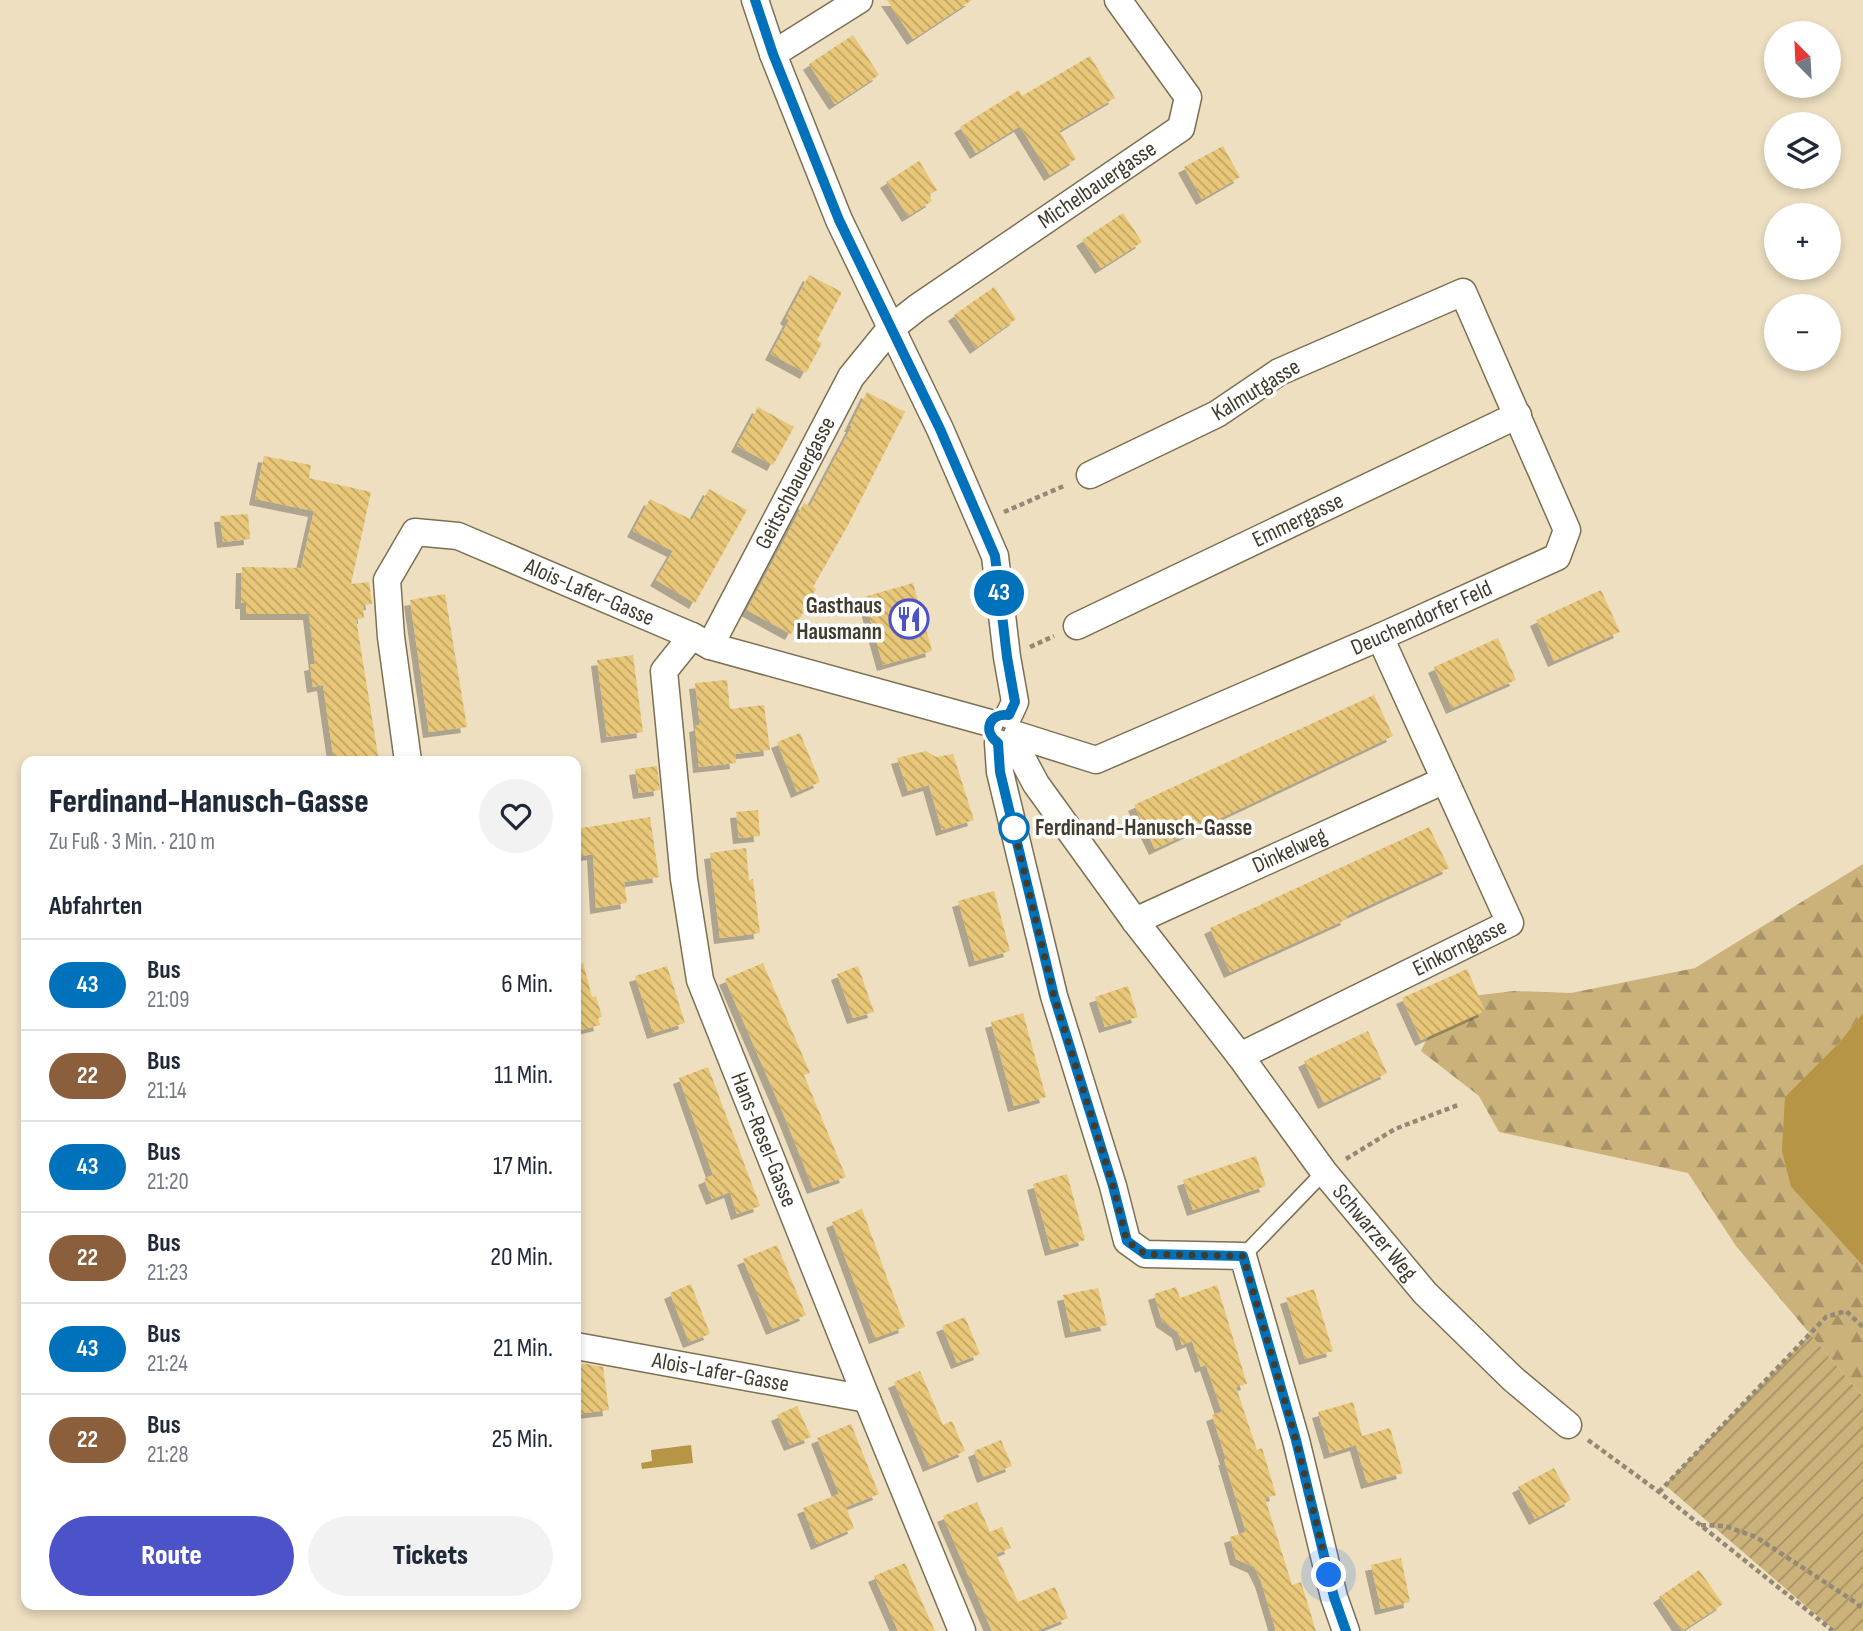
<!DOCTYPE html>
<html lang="de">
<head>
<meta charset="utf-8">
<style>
	body { margin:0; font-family:"Sofia Sans Condensed",sans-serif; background:#f2f2f3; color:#1f2937; height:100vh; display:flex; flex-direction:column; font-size:26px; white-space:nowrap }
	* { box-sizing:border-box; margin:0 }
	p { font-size:23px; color:#747a83 }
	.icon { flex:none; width:38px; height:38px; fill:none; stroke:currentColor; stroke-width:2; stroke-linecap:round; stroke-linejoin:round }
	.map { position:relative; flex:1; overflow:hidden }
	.panel { position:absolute; left:21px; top:756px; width:560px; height:854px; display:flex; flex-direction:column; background:#fff; border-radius:14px; box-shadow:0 4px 10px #0003 }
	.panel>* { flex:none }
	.badge { padding:0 14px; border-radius:23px; font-size:24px; line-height:46px }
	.needle { width:46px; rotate:336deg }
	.buttons { position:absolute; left:1764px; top:21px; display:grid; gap:14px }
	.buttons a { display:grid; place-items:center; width:77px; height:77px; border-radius:50%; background:#fff; box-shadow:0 4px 10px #0003; font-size:35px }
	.you { position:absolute; width:35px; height:35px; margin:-18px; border:5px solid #fff; border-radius:50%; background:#1a73e8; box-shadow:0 0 0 10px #1a73e833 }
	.map>.badge { position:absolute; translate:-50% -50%; box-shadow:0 0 0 4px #fff }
	h2 { padding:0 28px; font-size:26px; line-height:63px }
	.round { display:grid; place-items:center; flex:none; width:74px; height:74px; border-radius:37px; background:#f2f2f3 }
	.head { display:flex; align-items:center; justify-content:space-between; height:119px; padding:0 28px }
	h1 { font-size:33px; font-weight:800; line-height:52px }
	.cta { display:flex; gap:14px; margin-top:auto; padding:14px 28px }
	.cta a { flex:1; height:80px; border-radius:42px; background:#4c52c8; color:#fff; font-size:28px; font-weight:800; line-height:80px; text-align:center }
	.cta a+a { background:#f2f2f3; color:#1f2937 }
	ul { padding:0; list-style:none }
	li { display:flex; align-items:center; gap:21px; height:91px; padding:0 28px; border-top:2px solid #e0e1e3 }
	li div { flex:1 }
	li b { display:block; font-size:26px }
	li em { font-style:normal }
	li .badge { min-width:77px; font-weight:700; text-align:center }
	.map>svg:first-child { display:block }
	.forest { fill:url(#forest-firs) }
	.garden { fill:url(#garden-furrows) }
	.water { fill:#b69646 }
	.building { fill:url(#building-back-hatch); filter:url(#shadow) }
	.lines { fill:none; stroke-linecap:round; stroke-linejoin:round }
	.lane-casing { stroke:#7c7053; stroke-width:17 }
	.street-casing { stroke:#7c7053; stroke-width:29 }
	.path { stroke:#938974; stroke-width:4.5; stroke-dasharray:5 3.5; stroke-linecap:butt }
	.lane { stroke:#fff; stroke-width:14 }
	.street { stroke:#fff; stroke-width:26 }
	.line-casing { stroke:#fff; stroke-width:16 }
	.line { stroke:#0072bc; stroke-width:10 }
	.walk { stroke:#423c2f; stroke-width:7; stroke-dasharray:0 12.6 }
	.stop-dot { fill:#fff; stroke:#0072bc; stroke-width:3.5 }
	.labels { text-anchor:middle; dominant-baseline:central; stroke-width:7; stroke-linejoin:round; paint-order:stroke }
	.street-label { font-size:23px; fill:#423c2f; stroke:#fff }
	.poi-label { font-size:23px; font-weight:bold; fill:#423c2f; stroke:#fff; text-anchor:end }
	.stop-label { font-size:23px; font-weight:bold; fill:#423c2f; stroke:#fff; text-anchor:start }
</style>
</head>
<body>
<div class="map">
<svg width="1863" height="1631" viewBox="0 0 1863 1631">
	<defs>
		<pattern id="forest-firs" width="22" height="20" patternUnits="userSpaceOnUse" patternTransform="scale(1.75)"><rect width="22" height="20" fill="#cbb27a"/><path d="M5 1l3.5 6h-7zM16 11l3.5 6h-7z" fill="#a69264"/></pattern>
		<pattern id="garden-furrows" width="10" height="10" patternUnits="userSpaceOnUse" patternTransform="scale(1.75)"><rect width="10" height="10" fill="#cbb27a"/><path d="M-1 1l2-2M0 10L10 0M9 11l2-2" fill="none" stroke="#a69264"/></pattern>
		<pattern id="building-back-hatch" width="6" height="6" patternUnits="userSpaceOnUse" patternTransform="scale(1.75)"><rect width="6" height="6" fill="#e9c778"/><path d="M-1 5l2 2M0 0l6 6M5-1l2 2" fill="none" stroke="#bea363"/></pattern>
		<filter id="shadow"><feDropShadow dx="-6" dy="6" stdDeviation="0" flood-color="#0004"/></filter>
	</defs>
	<rect width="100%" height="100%" fill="#eddfc0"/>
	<!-- forest -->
	<path class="forest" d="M1863,864V1013L1838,1044L1791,1187L1863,1266V1397L1736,1246L1688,1173L1499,1132L1479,1096L1421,1051L1447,999L1514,991L1571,993L1695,968Z"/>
	<!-- garden -->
	<path class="garden" d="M1810,1334L1863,1397V1631H1835L1665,1485Z"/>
	<!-- water -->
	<path class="water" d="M1863,1013V1266L1791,1187L1782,1151L1785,1097L1838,1044Z
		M691,1445L693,1463L642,1469L641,1463L652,1461L651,1450Z"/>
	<!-- building -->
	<path class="building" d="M887,0H972L913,39Z
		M853,35L879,75L835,104L809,64Z
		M1090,56L1115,98L1059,131L1076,159L1050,175L1020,126L976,153L960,127L1019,90L1022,96Z
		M1223,146L1240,177L1202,199L1184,167Z
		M919,161L937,190L929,195L932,201L908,216L886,182Z
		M1123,213L1142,242L1101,268L1082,240Z
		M809,275L842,292L817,340L822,343L806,373L771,354L789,320L786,318Z
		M994,287L1016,319L976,348L954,315Z
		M867,392L905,412L847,527L813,587L816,589L791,634L747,610L804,503L810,506L852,426H850Z
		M758,407L794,427L773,465L737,446Z
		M264,456L311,465L309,478L371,492L351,584L369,582L372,604L363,605L364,618L356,619L379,761H334L323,685L313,687L310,665L315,664L309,614H246V603H241L242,567L301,568L314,511L255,499Z
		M709,489L747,510L695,603L656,580L673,551L633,531L650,499L692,520Z
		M248,514L250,539L223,542L220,516Z
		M913,583L932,651L883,665L864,597Z
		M1601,590L1620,632L1554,661L1536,620Z
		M445,594L467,727L429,732L410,600Z
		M1498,638L1516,680L1452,708L1434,667Z
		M633,655L643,732L607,737L597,660Z
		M727,680L730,709L764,705L770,750L735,754L736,763L699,767L695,726L700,725L695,683Z
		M1374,695L1393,736L1155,849L1134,805Z
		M800,733L820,782L797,792L777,742Z
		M926,751L936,757L953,754L974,820L942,830L929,785L908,791L897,758Z
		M657,766L660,790L639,793L635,769Z
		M758,810L760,836L739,838L736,812Z
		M650,817L659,877L624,882L627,903L596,908L593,854L576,857V829Z
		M1429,827L1449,868L1346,916L1347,919L1230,972L1210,928Z
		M746,848L749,880L753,879L760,933L720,938L710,853Z
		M994,891L1010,951L975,961L958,901Z
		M583,963L592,997L596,996L602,1017L598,1018L600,1025L576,1031V964Z
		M763,963L810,1073L804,1075L846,1177L813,1188L783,1113L725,979Z
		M667,966L685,1023L653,1033L635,976Z
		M858,966L874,1012L853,1018L837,974Z
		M1467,969L1485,1011L1421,1040L1402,998Z
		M1128,986L1138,1017L1105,1027L1095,997Z
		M1023,1013L1046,1097L1014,1106L991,1022Z
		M1368,1031L1387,1073L1324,1103L1304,1061Z
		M708,1067L760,1206L737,1214L730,1192L712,1199L704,1179L713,1175L679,1078Z
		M1256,1156L1266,1186L1193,1210L1183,1180Z
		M1067,1174L1085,1240L1051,1250L1033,1184Z
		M862,1209L905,1327L875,1338L832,1222Z
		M777,1245L806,1315L772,1329L743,1259Z
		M691,1284L710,1334L689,1342L670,1293Z
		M1217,1285L1247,1384L1236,1387L1257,1450L1262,1448L1276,1495L1265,1498L1292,1585L1301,1582L1316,1631H1276L1261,1581L1254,1567L1236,1559L1230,1537L1246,1532L1224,1459H1226L1212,1415L1222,1412L1206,1365L1201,1367L1192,1341L1182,1345L1178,1332L1162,1321L1154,1294L1176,1287L1180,1298Z
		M1098,1288L1107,1325L1071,1332L1063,1295Z
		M1314,1289L1333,1351L1305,1359L1286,1298Z
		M965,1317L980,1354L957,1363L942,1326Z
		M586,1364L603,1367L609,1410L576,1414V1365Z
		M920,1371L943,1425L952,1421L965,1451L929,1466L894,1382Z
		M1353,1402L1362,1436L1390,1428L1403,1473L1367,1483L1356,1445L1330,1453L1318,1412Z
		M797,1406L811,1437L790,1445L777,1415Z
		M851,1424L879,1494L846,1507L854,1528L817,1544L803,1508L839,1494L817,1438Z
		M1001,1440L1012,1466L983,1477L974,1451Z
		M1554,1468L1571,1500L1535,1519L1518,1487Z
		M977,1502L990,1532L1002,1527L1011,1548L996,1554L1018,1602L1055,1587L1068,1618L1036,1631H992L943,1516Z
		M1401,1558L1410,1602L1381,1609L1371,1565Z
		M905,1563L925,1609L935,1631H898L874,1576Z
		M1699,1570L1723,1604L1682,1631L1659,1597Z"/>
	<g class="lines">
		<!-- lane casing -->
		<g class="lane-casing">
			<path id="lane" d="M1243,1256L1324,1172"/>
		</g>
		<!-- street casing -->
		<g class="street-casing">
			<g id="street">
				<path d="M755,0L773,54L839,220L940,429L995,556L1007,657L1015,702L1009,715"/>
				<path d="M773,54L859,0"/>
				<path id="s1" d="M1077,626L1518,415"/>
				<path id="s2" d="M692,636L664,671L684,879L700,980L867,1399L962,1631"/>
				<path id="s3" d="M710,646L851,377L890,329L918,307L1181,128L1188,97L1118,0"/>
				<path id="s4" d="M1017,735L1096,760L1380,637L1557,557L1567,530L1463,292L1279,372L1217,414L1090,475"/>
				<path id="s5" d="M1013,741L1036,784L1135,921L1240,1056L1324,1172L1425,1293L1513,1379L1568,1425"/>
				<path d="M998,743L1000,772L1054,996L1113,1186L1127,1241L1145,1254L1243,1256L1296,1440L1334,1597L1346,1631"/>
				<path id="s6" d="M408,761L391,637L387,580L415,532L458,536L692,636L710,646L990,723"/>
				<path id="s7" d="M1135,921L1445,780"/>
				<path id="s8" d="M1240,1056L1510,923L1380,637"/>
				<path id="s9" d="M576,1346L867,1399"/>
			</g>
		</g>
		<!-- path -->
		<path class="path" d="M1004,512L1066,485
			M1030,647L1054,636
			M1346,1159L1395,1129L1458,1105
			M1588,1440L1659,1492L1833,1631
			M1659,1492L1826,1317L1846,1311L1863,1327
			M1701,1525L1725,1526L1756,1537L1855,1602L1863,1609"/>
		<!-- lane -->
		<use href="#lane" class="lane"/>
		<!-- street -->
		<use href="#street" class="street"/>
	</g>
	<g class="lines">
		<!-- line casing -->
		<g class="line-casing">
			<path id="line" d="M755,0L773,54L839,220L940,429L995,556L1007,657L1015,702L1009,715C989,713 982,731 998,743L1000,772L1054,996L1113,1186L1127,1241L1145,1254L1243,1256L1296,1440L1334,1597L1346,1631"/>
		</g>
		<!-- line -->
		<use href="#line" class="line"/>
		<!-- walk -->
		<path class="walk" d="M1014,828L1013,825L1054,996L1113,1186L1127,1241L1145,1254L1243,1256L1296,1440L1329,1575"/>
	</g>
	<!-- icons -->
	<defs>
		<g id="restaurant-ring" transform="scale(2.0125)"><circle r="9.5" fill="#fff" stroke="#4c52c8" stroke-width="1.5"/><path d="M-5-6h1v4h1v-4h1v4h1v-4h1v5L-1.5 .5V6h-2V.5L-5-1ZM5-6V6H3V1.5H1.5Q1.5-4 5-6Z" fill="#4c52c8"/></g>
	</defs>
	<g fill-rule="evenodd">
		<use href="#restaurant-ring" x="909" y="619"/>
	</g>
	<!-- markers -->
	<circle class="stop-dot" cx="1014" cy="828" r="14"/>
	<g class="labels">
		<!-- street labels -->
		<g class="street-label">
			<text stroke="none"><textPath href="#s3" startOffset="618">Michelbauergasse</textPath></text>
			<text transform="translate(1256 390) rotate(-31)">Kalmutgasse</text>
			<text stroke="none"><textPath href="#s3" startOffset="184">Geitschbauergasse</textPath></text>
			<text stroke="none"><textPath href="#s1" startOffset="245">Emmergasse</textPath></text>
			<text stroke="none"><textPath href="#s6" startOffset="424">Alois-Lafer-Gasse</textPath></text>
			<text stroke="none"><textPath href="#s4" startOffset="438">Deuchendorfer Feld</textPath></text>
			<text stroke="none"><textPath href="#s7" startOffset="170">Dinkelweg</textPath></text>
			<text stroke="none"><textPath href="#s8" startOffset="245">Einkorngasse</textPath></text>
			<text stroke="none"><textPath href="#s2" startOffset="528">Hans-Resel-Gasse</textPath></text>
			<text stroke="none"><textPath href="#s5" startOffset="611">Schwarzer Weg</textPath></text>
			<text stroke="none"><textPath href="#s9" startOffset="147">Alois-Lafer-Gasse</textPath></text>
		</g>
		<!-- poi labels -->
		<g class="poi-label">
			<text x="882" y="606">Gasthaus<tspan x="882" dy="26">Hausmann</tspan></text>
		</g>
		<!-- stop labels -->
		<g class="stop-label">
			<text x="1035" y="828">Ferdinand-Hanusch-Gasse</text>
		</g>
	</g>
</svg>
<div class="buttons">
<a><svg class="needle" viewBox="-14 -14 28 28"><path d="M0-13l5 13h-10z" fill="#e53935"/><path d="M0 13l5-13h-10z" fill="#747a83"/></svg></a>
<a><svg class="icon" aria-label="layers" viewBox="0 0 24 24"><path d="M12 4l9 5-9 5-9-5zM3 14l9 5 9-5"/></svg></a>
<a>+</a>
<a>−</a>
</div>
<div class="you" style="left:1329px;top:1575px"></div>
<b class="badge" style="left:999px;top:593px;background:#0072bc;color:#fff">43</b>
<section class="panel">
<div class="head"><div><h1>Ferdinand-Hanusch-Gasse</h1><p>Zu Fuß · 3 Min. · 210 m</p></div><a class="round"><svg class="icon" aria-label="heart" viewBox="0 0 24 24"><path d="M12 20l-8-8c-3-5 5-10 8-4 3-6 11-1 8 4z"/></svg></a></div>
<h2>Abfahrten</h2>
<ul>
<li><span class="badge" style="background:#0072bc;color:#fff">43</span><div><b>Bus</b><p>21:09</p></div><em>6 Min.</em></li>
<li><span class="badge" style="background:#8b5e3c;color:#fff">22</span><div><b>Bus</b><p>21:14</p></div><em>11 Min.</em></li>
<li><span class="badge" style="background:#0072bc;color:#fff">43</span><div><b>Bus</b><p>21:20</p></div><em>17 Min.</em></li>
<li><span class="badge" style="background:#8b5e3c;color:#fff">22</span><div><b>Bus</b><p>21:23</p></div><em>20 Min.</em></li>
<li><span class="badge" style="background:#0072bc;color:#fff">43</span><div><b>Bus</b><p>21:24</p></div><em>21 Min.</em></li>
<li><span class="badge" style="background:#8b5e3c;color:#fff">22</span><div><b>Bus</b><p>21:28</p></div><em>25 Min.</em></li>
</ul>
<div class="cta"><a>Route</a><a>Tickets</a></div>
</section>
</div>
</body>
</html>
